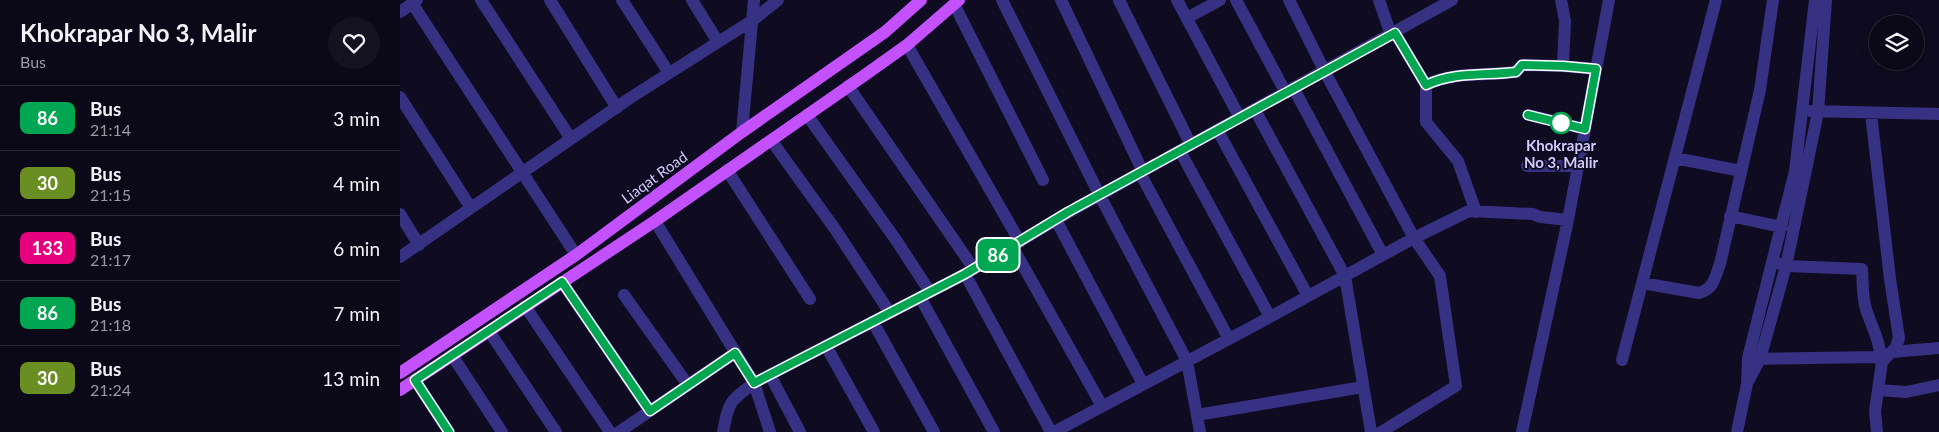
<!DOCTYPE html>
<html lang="en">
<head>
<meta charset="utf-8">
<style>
	body { margin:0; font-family:Lato,sans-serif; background:#141121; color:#f1f3f6; height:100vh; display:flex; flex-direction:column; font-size:19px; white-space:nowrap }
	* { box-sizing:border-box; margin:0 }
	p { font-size:16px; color:#9a9aa2 }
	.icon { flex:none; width:28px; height:28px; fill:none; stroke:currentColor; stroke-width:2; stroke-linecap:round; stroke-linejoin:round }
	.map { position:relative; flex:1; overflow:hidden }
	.sheet { display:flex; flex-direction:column; background:#0b0818; width:400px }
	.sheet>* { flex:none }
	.badge { padding:0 10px; border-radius:8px; font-size:18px; line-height:32px }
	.controls { position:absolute; left:1469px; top:15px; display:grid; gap:10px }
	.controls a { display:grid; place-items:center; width:55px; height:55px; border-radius:50%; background:#0b0818; box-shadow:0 2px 12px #0003,0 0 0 1px #2b2937; font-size:25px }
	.map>.badge { position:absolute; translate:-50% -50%; box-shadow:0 0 0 2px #fff }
	.round { display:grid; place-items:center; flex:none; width:52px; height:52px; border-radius:26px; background:#141121 }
	.head { display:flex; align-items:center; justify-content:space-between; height:85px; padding:0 20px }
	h1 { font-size:24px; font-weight:700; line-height:38px }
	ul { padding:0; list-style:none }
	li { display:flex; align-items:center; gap:15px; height:65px; padding:0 20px; border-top:1px solid #2b2937 }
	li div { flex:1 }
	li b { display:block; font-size:19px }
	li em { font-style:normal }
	li .badge { min-width:55px; font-weight:700; text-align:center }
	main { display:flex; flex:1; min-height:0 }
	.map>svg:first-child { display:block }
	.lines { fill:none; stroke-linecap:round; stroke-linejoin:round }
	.minor { stroke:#373183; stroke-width:12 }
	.major { stroke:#c451ff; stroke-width:12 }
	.line-casing { stroke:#fff; stroke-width:11 }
	.line { stroke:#00a651; stroke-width:8 }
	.stop-dot { fill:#fff; stroke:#00a651; stroke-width:2.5 }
	.labels { text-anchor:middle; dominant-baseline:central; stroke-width:4; stroke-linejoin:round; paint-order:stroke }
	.stop-label { font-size:15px; font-weight:bold; fill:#d2caff; stroke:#0f0b20 }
	.street-label { font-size:15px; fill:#d2caff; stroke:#0f0b20 }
</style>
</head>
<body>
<main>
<section class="sheet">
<div class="head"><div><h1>Khokrapar No 3, Malir</h1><p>Bus</p></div><a class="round"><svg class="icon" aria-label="heart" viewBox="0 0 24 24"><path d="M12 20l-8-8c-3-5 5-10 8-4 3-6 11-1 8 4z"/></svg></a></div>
<ul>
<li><span class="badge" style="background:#00a651;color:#fff">86</span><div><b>Bus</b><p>21:14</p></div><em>3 min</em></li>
<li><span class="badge" style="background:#6b8e23;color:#fff">30</span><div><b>Bus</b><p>21:15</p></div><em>4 min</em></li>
<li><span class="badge" style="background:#e6007e;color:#fff">133</span><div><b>Bus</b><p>21:17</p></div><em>6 min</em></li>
<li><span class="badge" style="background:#00a651;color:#fff">86</span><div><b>Bus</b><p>21:18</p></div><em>7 min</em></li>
<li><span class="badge" style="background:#6b8e23;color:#fff">30</span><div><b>Bus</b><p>21:24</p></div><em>13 min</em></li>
</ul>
</section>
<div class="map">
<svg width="1539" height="432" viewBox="0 0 1539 432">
	<rect width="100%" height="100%" fill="#0f0b20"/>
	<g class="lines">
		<!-- minor -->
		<path class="minor" d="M81,0L171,139
			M150,0L217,108
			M222,0L269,73
			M292,0L318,42
			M602,0L700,196L787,361L800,432
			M661,0L743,172
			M719,0L791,145
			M777,0L840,118
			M836,0L886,93
			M889,0L925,72L1014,238L1040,276L1056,386L981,432
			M979,0L991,35
			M1161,0L1165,21L1163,66
			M12,3L176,255
			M554,4L643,180
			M0,12L17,0
			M787,18L820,0
			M995,33L1026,85V122L1058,161L1076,212
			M507,45L620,242
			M1026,85C1055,71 1086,76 1116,72L1122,65L1163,66L1196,69
			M448,86L574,269
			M894,89L983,255
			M0,97L71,208
			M855,110L945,276L971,432
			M1411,111L1539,114
			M1471,114L1490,279L1499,338L1496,347L1482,362
			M407,115L496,240L530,292
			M1129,115L1185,129
			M818,131L908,296
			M342,132L354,0
			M371,140L435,229L490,313
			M780,151L870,317
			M1275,158L1341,171
			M1127,166H1178
			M327,170L410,299
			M740,173L829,339
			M0,214L19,245
			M1330,216L1382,227
			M656,220L743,384
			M255,221L354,383L370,432
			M612,246L702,406
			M0,257L230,98L353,20L378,0
			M1380,264L1386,266L1462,269C1463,281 1462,293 1465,305C1468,320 1482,343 1480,358
			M565,274L651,432
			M162,282L250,411
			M1242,283L1299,293C1314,289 1315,277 1320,264L1360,90L1373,0
			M224,295L288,385
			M520,297L594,432
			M125,306L210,432
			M473,322L534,432
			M89,331L156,432
			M426,346L474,432
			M1492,352L1539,348
			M52,355L102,432
			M1353,359L1477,357L1482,362L1475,411L1477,432
			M1222,360L1316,0
			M370,375L400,432
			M15,380L49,432
			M1349,380L1360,359L1386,266L1418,112L1426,0
			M1478,390L1506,392L1539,385
			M797,415L963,387
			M219,432L335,353
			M323,432C329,401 329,402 354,383L565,274L669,212L1052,0
			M654,432L859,323L1014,238L1069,211L1133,214L1140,217L1168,220
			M1122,432L1168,220L1209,0
			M1337,432L1347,384L1348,358L1395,171L1415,0"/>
		<!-- major -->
		<path class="major" d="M0,373L176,255L342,132L485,32L521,0
			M0,390L255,221L462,77L507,45L559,0"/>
	</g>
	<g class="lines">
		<!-- line casing -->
		<g class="line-casing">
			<path id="line" d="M49,432L15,380L162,282L250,411L335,353L354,383L565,274L668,212L995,33L1026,85C1055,71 1086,76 1116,72L1122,65L1163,66L1196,69L1185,129L1128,115"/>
		</g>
		<!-- line -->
		<use href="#line" class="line"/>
	</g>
	<!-- markers -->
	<circle class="stop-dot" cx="1161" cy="123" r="10"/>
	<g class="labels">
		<!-- stop labels -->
		<g class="stop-label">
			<text x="1161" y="145">Khokrapar<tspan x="1161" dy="17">No 3, Malir</tspan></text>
		</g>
		<!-- street labels -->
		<g class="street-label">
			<text transform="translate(254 177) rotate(-36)">Liaqat Road</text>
		</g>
	</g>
</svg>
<div class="controls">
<a><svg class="icon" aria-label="layers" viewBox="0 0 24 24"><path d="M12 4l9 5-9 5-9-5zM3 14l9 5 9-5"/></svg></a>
</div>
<b class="badge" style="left:598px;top:255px;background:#00a651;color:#fff">86</b>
</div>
</main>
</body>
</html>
